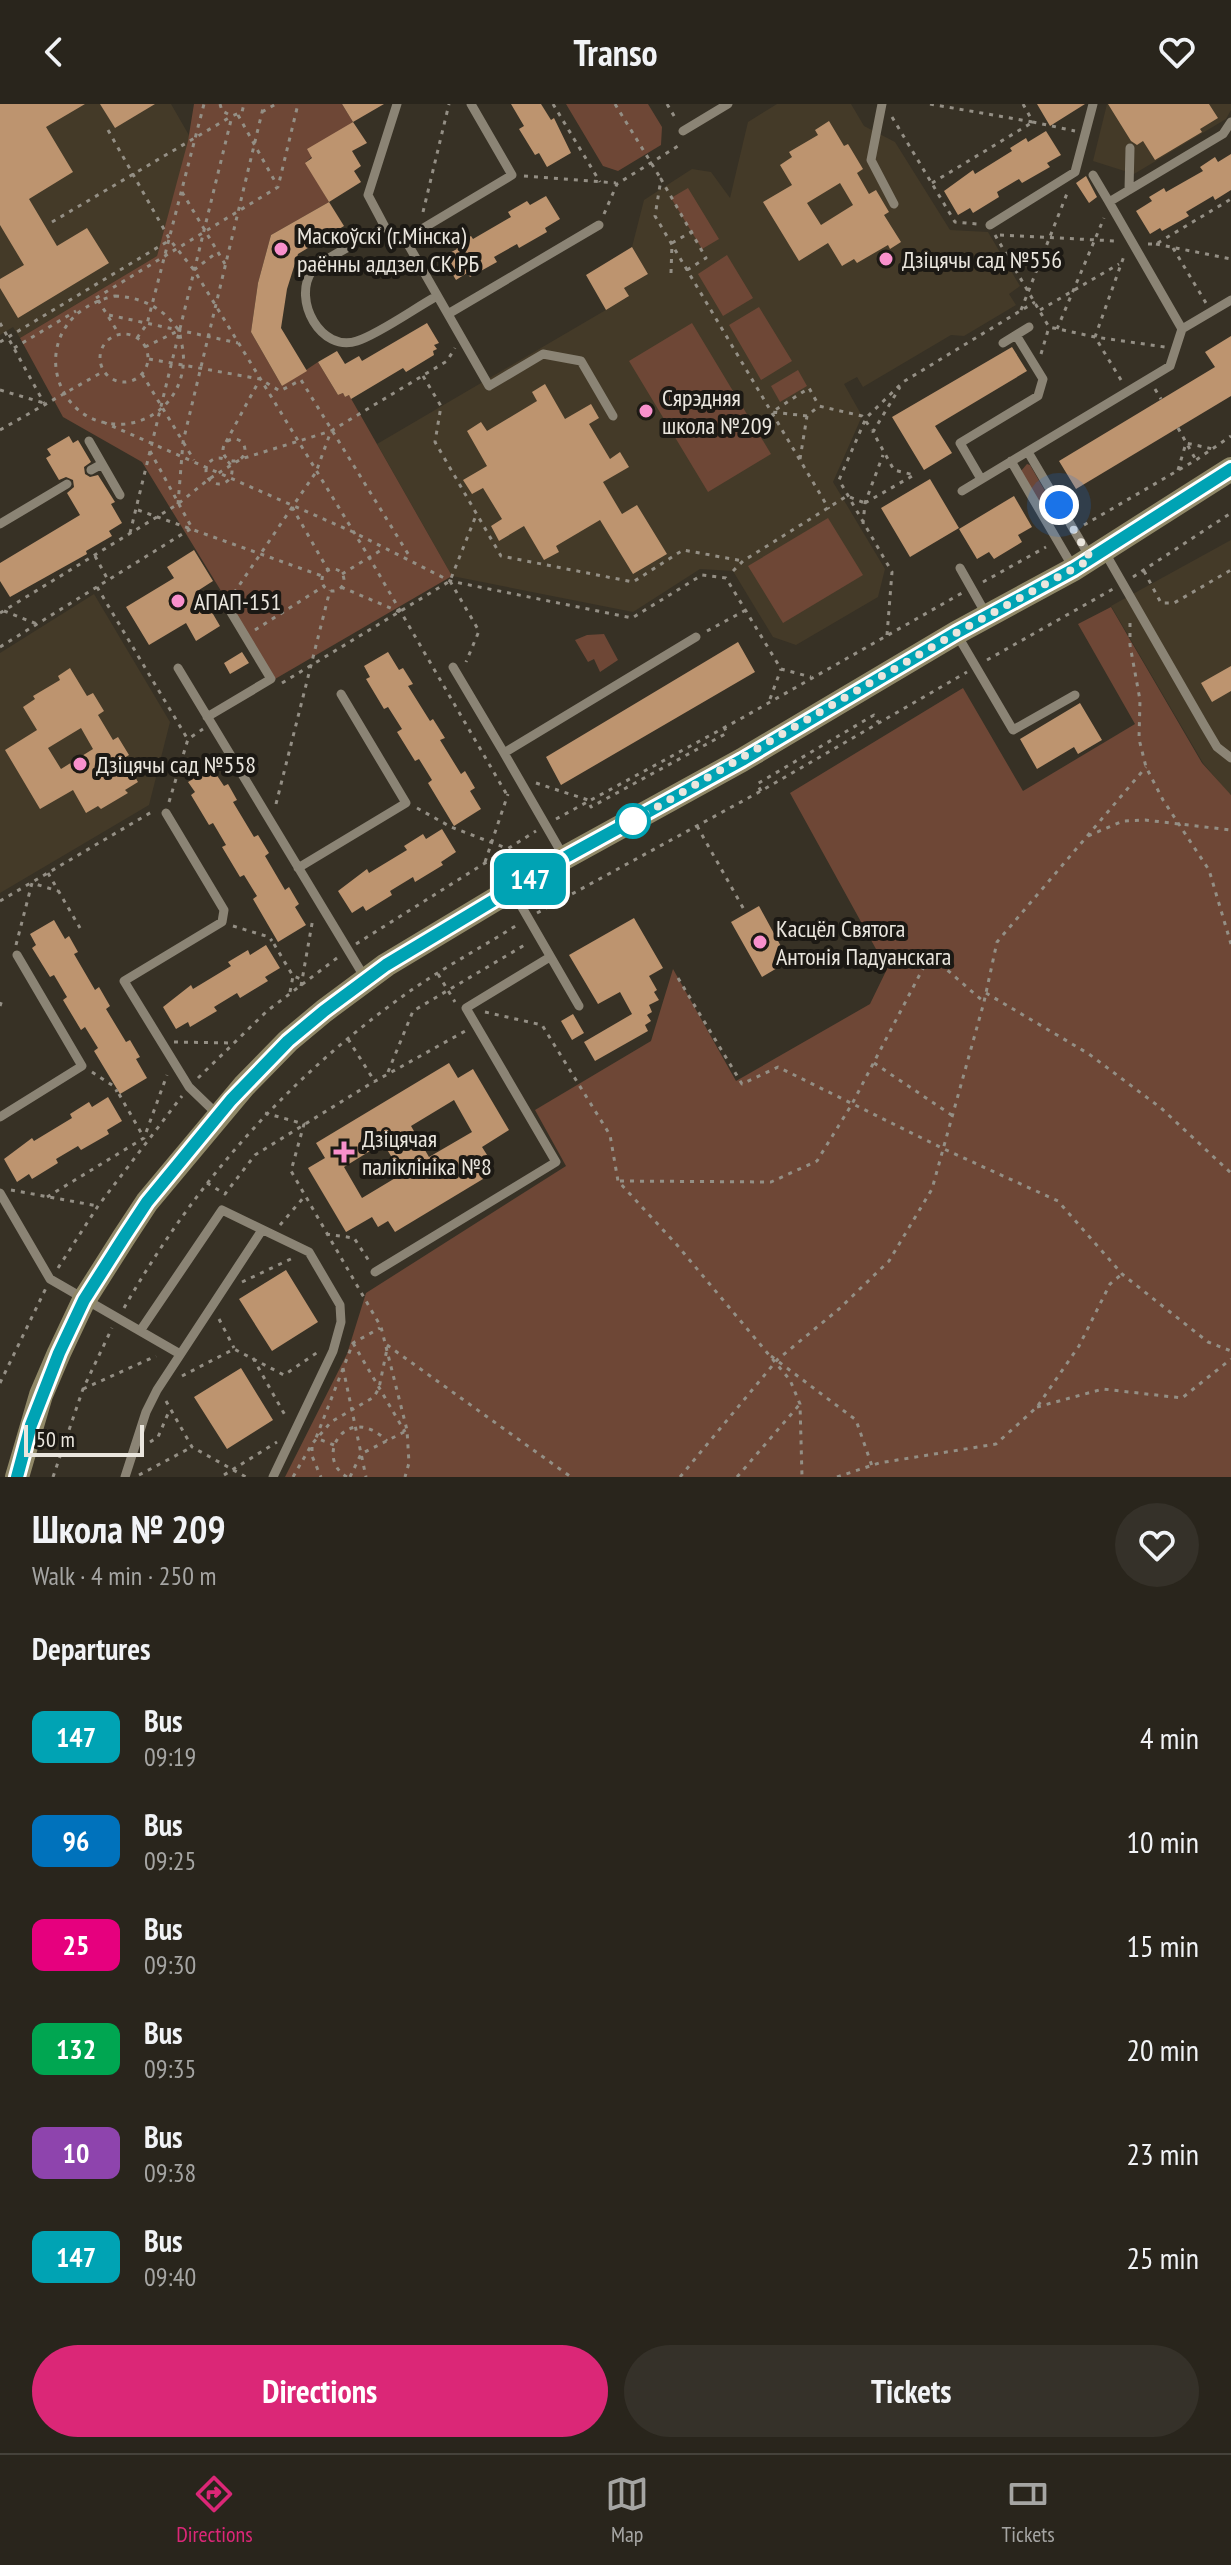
<!DOCTYPE html>
<html lang="en">
<head>
<meta charset="utf-8">
<style>
	body { margin:0; font-family:"PT Sans Narrow",sans-serif; background:#353129; color:#f1f3f6; height:100vh; display:flex; flex-direction:column; font-size:30px; white-space:nowrap }
	* { box-sizing:border-box; margin:0 }
	p { font-size:26px; color:#a5a5a3 }
	.icon { flex:none; width:44px; height:44px; fill:none; stroke:currentColor; stroke-width:2; stroke-linecap:round; stroke-linejoin:round }
	.map { position:relative; height:1373px; overflow:hidden }
	.sheet { display:flex; flex-direction:column; background:#29251c; flex:1 }
	.sheet>* { flex:none }
	.badge { padding:0 16px; border-radius:12px; font-size:28px; line-height:52px }
	.scale { position:absolute; left:24px; bottom:20px; width:120px; box-sizing:border-box; padding-left:8px; border:4px solid #eae6de; border-top:0; font-size:22px; line-height:28px; white-space:nowrap; color:#eae6de; -webkit-text-stroke:6px #1c1914; paint-order:stroke }
	.you { position:absolute; width:40px; height:40px; margin:-20px; border:6px solid #fff; border-radius:50%; background:#1a73e8; box-shadow:0 0 0 12px #1a73e833 }
	.map>.badge { position:absolute; translate:-50% -50%; box-shadow:0 0 0 4px #fff }
	h2 { padding:0 32px; font-size:30px; line-height:72px }
	.round { display:grid; place-items:center; flex:none; width:84px; height:84px; border-radius:42px; background:#353129 }
	.headline { display:flex; align-items:center; justify-content:space-between; height:136px; padding:0 32px }
	h1 { font-size:38px; font-weight:700; line-height:60px }
	.primary-button { display:flex; gap:16px; margin-top:auto; padding:16px 32px }
	.primary-button a { flex:1; height:92px; border-radius:48px; background:#db2777; color:#fff; font-size:32px; font-weight:700; line-height:92px; text-align:center }
	.primary-button a+a { background:#353129; color:#f1f3f6 }
	ul { padding:0; list-style:none }
	li { display:flex; align-items:center; gap:24px; height:104px; padding:0 32px }
	li div { flex:1 }
	li b { display:block; font-size:30px }
	li em { font-style:normal }
	li .badge { min-width:88px; font-weight:700; text-align:center }
	header { display:flex; justify-content:space-between; align-items:center; height:104px; padding:0 32px; background:#29251c; font-size:36px; font-weight:700 }
	.menu { display:flex; justify-content:space-around; align-items:center; height:112px; border-top:2px solid #45423b; background:#29251c; font-size:22px; color:#a5a5a3 }
	.menu a { display:grid; justify-items:center; gap:4px }
	.menu .on { color:#db2777 }
	.map>svg:first-child { display:block }
	.built { fill:#443a28 }
	.green { fill:#6e4736 }
	.building { fill:#bd946f; fill-rule:evenodd }
	.lines { fill:none; stroke-linecap:round; stroke-linejoin:round }
	.path { stroke:#948f85; stroke-width:3; stroke-dasharray:4 6; stroke-linecap:butt }
	.lane { stroke:#8b8475; stroke-width:9 }
	.secondary { stroke:#918968; stroke-width:24 }
	.line-casing { stroke:#fff; stroke-width:18 }
	.line { stroke:#00a3b4; stroke-width:12 }
	.walk { stroke:#eae6de; stroke-width:8; stroke-dasharray:0 14.4 }
	.poi-dot { fill:#f890cc; stroke:#1c1914; stroke-width:3 }
	.stop-dot { fill:#fff; stroke:#00a3b4; stroke-width:4 }
	.labels { text-anchor:middle; dominant-baseline:central; stroke-width:8; stroke-linejoin:round; paint-order:stroke }
	.poi-label { font-size:24px; fill:#eae6de; stroke:#1c1914; text-anchor:start }
</style>
</head>
<body>
<header><svg class="icon" aria-label="back" viewBox="0 0 24 24"><path d="M15 5l-7 7 7 7"/></svg>Transo<svg class="icon" aria-label="heart" viewBox="0 0 24 24"><path d="M12 20l-8-8c-3-5 5-10 8-4 3-6 11-1 8 4z"/></svg></header>
<div class="map">
<svg width="1231" height="1373" viewBox="0 0 1231 1373">
	<rect width="100%" height="100%" fill="#373125"/>
	<!-- built -->
	<path class="built" d="M0,0H171L190,33L157,152L20,234L13,223L0,231Z
		M777,0H851L864,22L895,38L950,126L988,128L1020,182L1009,190L1016,201L964,232L951,231L863,283L857,273L844,280L862,312L833,378L885,465L878,493L796,541L773,533L733,467L700,465L633,508L452,472L377,340L628,193L624,184L648,170L632,143L644,96L692,65L711,68L730,94L748,18Z
		M1107,0H1231V6L1226,15L1134,70L1093,57Z
		M1231,436V690H1229L1203,659L1111,502Z
		M94,490L170,618L149,701L0,789V549Z"/>
	<!-- green -->
	<path class="green" d="M194,0H342L353,18L306,58L329,98L271,131L258,179L251,228L282,282L318,258L338,291L343,289L345,293L349,291L452,472L275,575L142,358L63,313L20,234L157,152L188,37Z
		M566,0H648L662,23L661,41L618,67L603,62Z
		M688,84L719,135L702,145L671,94Z
		M727,151L753,194L723,212L698,170Z
		M759,203L792,257L761,276L729,221Z
		M692,219L771,350L708,388L629,257Z
		M798,266L807,282L780,298L771,282Z
		M1027,360L1030,361L1052,399L1047,405L1043,404L1021,367Z
		M828,414L863,471L783,519L748,462Z
		M1111,503L1202,659L1231,691V1373H285L347,1250L366,1189L566,1062L535,1006L651,937L673,865L736,977L870,900L887,865L790,689L963,584L1023,687L1135,620L1078,520Z
		M604,530L618,556L600,568L594,555L588,558L575,536L587,531Z"/>
	<!-- building -->
	<path class="building" d="M0,0H85L46,23L73,68L29,95L57,142L87,124L109,159L18,214L0,184V175L24,161L0,121Z
		M100,0H155L115,24Z
		M342,0H384L353,18Z
		M511,0H541L551,16L554,14L571,49L547,63L539,49L535,51L519,25L524,22Z
		M1037,0H1085L1050,22Z
		M1108,0H1209L1218,14L1200,25L1202,28L1155,56L1143,37L1137,41L1131,37Z
		M829,17L844,42L848,40L863,65L857,69L869,90L876,86L889,108L884,111L901,138L890,145L888,141L857,159L854,155L842,162L828,139L799,157L763,98L792,81L780,61L792,53L789,48L818,31L815,26ZM840,79L853,101L821,121L807,99Z
		M353,18L367,39L352,47L361,62L354,67L361,78L329,98L305,59L312,54L307,45Z
		M1046,27L1061,51L1047,59L1050,63L1022,79L1019,75L997,88L999,93L973,109L970,104L958,111L944,87L973,66L975,70L1012,47L1010,44L1026,34L1028,38Z
		M1231,50V86L1215,96L1213,92L1186,108L1189,112L1162,127L1160,124L1150,130L1136,107L1152,97L1149,93L1164,84L1166,88L1203,67L1200,63L1215,53L1218,58Z
		M1086,72L1097,93L1089,99L1076,79Z
		M546,92L560,115L545,124L547,128L519,144L517,140L494,153L497,158L470,173L467,169L456,176L442,153L457,145L455,141L471,132L473,135L511,113L508,108L527,97L530,101Z
		M329,98L344,122L298,150L287,185L281,224L307,267L282,282L251,228L258,179L271,131Z
		M632,143L648,170L624,184L629,192L606,206L586,171Z
		M427,219L439,239L434,241L437,245L433,247L434,251L406,268L403,264L351,295L349,291L345,293L343,289L338,291L318,258L337,247L345,260L359,252L362,257Z
		M1231,232V292L1076,385L1059,357L1215,263L1205,248Z
		M1012,243L1027,267L935,322L952,349L924,366L892,313Z
		M545,280L565,315L591,300L599,314L589,320L610,355L620,348L629,363L603,378L622,410L637,401L667,450L633,470L600,416L556,442L559,448L544,456L524,422L499,437L491,422L502,415L483,384L472,390L463,376L487,362L467,327L481,318L487,327L537,297L532,288Z
		M69,332L73,339L78,336L91,358L84,363L85,370L90,373L98,371L115,398L111,400L122,419L109,427L112,432L86,447L87,450L10,493L0,477V459L80,411L67,389L74,383L73,376L66,373L59,376L46,354L51,351L47,345Z
		M930,375L959,424L910,453L881,404Z
		M1014,392L1032,423L1018,431L1022,438L994,455L989,448L977,455L959,425Z
		M194,446L213,477L199,486L220,522L196,537L186,519L149,541L126,503L174,474L167,463Z
		M738,538L755,568L561,681L546,653Z
		M242,548L249,559L230,570L224,559Z
		M388,548L399,566L403,564L413,580L408,582L430,617L433,615L445,634L440,636L461,670L465,667L475,684L470,687L481,705L454,722L428,679L432,676L419,655L415,657L397,628L402,625L388,603L384,605L366,575L370,573L364,562Z
		M1231,562V587L1212,598L1201,579Z
		M70,564L87,592L93,589L104,607L98,611L113,636L118,633L129,651L124,654L138,678L125,686L128,689L101,705L98,702L86,709L73,686L40,705L5,646L37,626L23,603L35,595L33,592L60,576L58,572ZM81,624L93,645L61,665L48,644Z
		M1080,599L1102,636L1078,650L1074,643L1037,665L1020,635Z
		M212,664L224,682L228,680L237,696L233,698L254,733L258,731L269,749L265,752L285,786L289,783L299,800L295,803L306,821L278,838L253,795L257,792L244,771L240,773L222,743L226,741L213,719L209,721L191,691L195,688L188,678Z
		M442,725L456,748L441,758L443,761L415,778L413,773L390,787L392,791L366,807L363,802L352,809L338,787L367,765L369,769L407,746L404,742L423,730L426,735Z
		M759,802L789,857L762,873L731,818Z
		M634,814L663,864L649,872L657,886L654,888L659,896L649,901L652,908L647,911L651,917L645,921L648,927L595,957L584,938L632,910L620,888L598,900L569,851Z
		M54,816L65,835L69,832L78,848L74,850L95,886L99,883L110,902L106,905L126,938L130,936L140,953L136,955L147,974L120,990L94,947L98,944L85,923L81,926L63,896L67,893L54,871L50,873L32,844L36,841L30,830Z
		M266,841L280,864L265,873L268,877L240,894L237,889L214,903L217,907L190,923L188,918L176,925L163,903L191,881L193,885L231,862L228,858L248,846L250,851Z
		M573,910L584,929L572,936L561,917Z
		M449,959L458,974L473,965L509,1026L482,1043L489,1054L475,1062L483,1075L395,1128L388,1117L378,1123L372,1113L346,1128L308,1064L325,1054L316,1039ZM454,996L472,1028L429,1053L411,1022ZM383,1039L402,1070L362,1094L344,1063Z
		M108,993L122,1017L107,1026L109,1030L81,1046L78,1042L56,1055L58,1059L32,1075L29,1070L17,1078L4,1055L32,1034L34,1037L72,1014L70,1010L89,998L92,1003Z
		M286,1166L318,1218L272,1247L239,1195Z
		M241,1264L273,1316L227,1345L194,1293Z"/>
	<g class="lines">
		<!-- path -->
		<path class="path" d="M220,0L222,7L232,12L242,8L244,0
			M553,0L600,78
			M615,0L661,75
			M667,0L677,17
			M930,0L1033,18
			M1023,0L1033,18L1075,27
			M262,8L276,0
			M238,11L277,81
			M892,13L955,118L977,120
			M108,26L170,136L194,166L369,453L507,691
			M524,72L616,79
			M932,79L1033,18
			M182,88L225,160
			M423,108L449,0
			M604,110L617,80L678,42L679,39
			M52,118L232,12
			M995,131L1049,223L1095,233L1165,243
			M1000,131L1116,137
			M1148,140H1156L1231,95
			M1156,140L1231,155
			M1173,144L1206,199
			M194,166L216,149
			M687,166L706,154L661,75L655,112L829,405
			M671,169L672,139L693,127
			M115,192C140,193 162,203 177,224C181,228 180,235 182,241C190,279 165,316 125,320C47,326 23,212 115,192Z
			M96,194L278,83L298,0
			M98,196L119,230
			M1021,206L1068,87
			M1040,206L1119,160
			M109,211L238,239
			M0,219L44,299
			M1057,225L1104,114
			M100 254a24 24 0 1 1 48 0a24 24 0 1 1-48 0Z
			M137,234L147,220L204,0
			M0,238L170,136
			M145,243L180,226
			M14,244L76,207
			M1041,250L1049,223
			M149,255L260,275L280,287L301,276L410,453
			M142,270L194,356
			M423,272L441,302L435,338L501,452L633,478L683,446L743,457
			M1121,276L1095,233L1124,152
			M1155,285L1161,295
			M0,286L44,299
			M807,312L772,308L809,284L819,302
			M103,318L353,428L450,477L632,514L702,471L726,474L781,565L811,573
			M1178,324L1196,356
			M0,326L104,267
			M223 346a11 11 0 1 1 22 0a11 11 0 1 1-22 0Z
			M226,338L260,275
			M150,347L192,424
			M206 367a13 13 0 1 1 26 0a13 13 0 1 1-26 0Z
			M800,355L807,312L819,302L862,312L872,326
			M1178,366L1186,339L1213,345
			M865,399L914,371L894,366L873,328L900,283
			M178,400L183,338L264,0
			M292,403L328,466
			M138,406L322,472
			M863,420L865,399L883,351
			M1084,421L1196,356L1231,332
			M130,429L232,12
			M95,452L108,476
			M322 476a11 11 0 1 1 22 0a11 11 0 1 1-22 0Z
			M733,467L743,457L847,392L865,399
			M1144,467L1161,499H1174L1231,466
			M342,470L383,445
			M1133,473L1231,409
			M450,477L479,527L466,558
			M983,478L1046,443
			M97,483L187,634
			M341,483L400,508
			M234,489L316,368L331,327L447,257L455,244
			M4,507L37,520
			M0,509L178,400L209,375L241,355L331,327
			M1130,519V541L1140,596L1139,635L1146,663L1163,696L1209,766L1231,840
			M255,526L324,482
			M707,527L746,506
			M887,531L892,468L839,376L866,314L903,278L1035,198
			M0,543L192,424
			M987,556L1113,485
			M282,579L450,477L477,409
			M770,595L781,565
			M536,679L588,696L591,703L727,629L725,625
			M761,687L757,680L874,611L878,618
			M169,698L188,635L203,625
			M276,700L330,486
			M417,704L451,723L506,744
			M556,715L742,614L962,489
			M697,722L746,809
			M1088,732L1123,717L1145,716L1231,726
			M485,758L508,690
			M48,769L80,824
			M0,797L155,706
			M537,809L761,687L967,568
			M233,822L269,833L272,837
			M274,840L293,872L304,876
			M356,840L536,727
			M16,841L32,779L58,787
			M438,870L455,898
			M678,874L742,980L778,963L944,1045L1058,1097L1122,1170L1208,1238L1231,1247
			M301,882L313,814
			M290,888L293,872
			M986,889L1089,950L1161,1004L1231,1069
			M0,902L2,896
			M485,908L542,921L610,1031L618,1077L677,1141L790,1276L800,1300L802,1373
			M348,935L375,978
			M174,938L234,939
			M874,959L953,1012
			M92,968L115,983L117,988
			M388,968L413,907L528,839
			M198,974L267,907L337,854
			M119,990L143,1032
			M265,1009L304,1020L291,1067L381,1223L407,1326L409,1359L405,1373
			M620,1077L771,1078L817,1057L852,1000L930,851L984,898
			M207,1079L225,1090L255,1051L370,980L467,926
			M11,1086L98,1102
			M47,1093L144,1034L167,971
			M280,1121L304,1093
			M326,1130L354,1134L369,1157
			M58,1164L98,1102L182,992
			M242,1178L293,1154
			M124,1204C195,1079 286,976 403,892C439,866 479,845 517,821
			M219,1215L234,1244
			M353,1239L405,1328
			M387,1241L571,1373
			M771,1252L856,1316L872,1362
			M253,1254L286,1313
			M343,1264L366,1373
			M182,1272L234,1245L284,1271L318,1248
			M0,1279L46,1184
			M83,1285L156,1252
			M166,1297L192,1343L246,1373
			M1037,1303L1103,1285L1182,1294L1231,1255
			M150,1338L158,1333L170,1305
			M334,1341L316,1334L353,1239L380,1224
			M312,1343V1352L321,1373
			M139,1371L192,1343
			M224,1371L277,1338
			M53,1373L83,1285L112,1224
			M293,1373L312,1340L331,1318L374,1293L379,1284L387,1245
			M347,1373C313,1353 347,1297 387,1337
			M350,1373L361,1350L404,1328
			M680,1373L777,1256L839,1205L889,1157L932,1085L984,898L997,838L1146,663
			M737,1373L800,1300
			M837,1373L879,1359L996,1340L1037,1303L1079,1242L1110,1180L1122,1170"/>
		<!-- lane -->
		<path class="lane" d="M397,0L368,91L385,123L405,135L489,282L543,250L581,257L613,312
			M882,0L871,56L894,100
			M683,27L728,0
			M1093,71L1109,98
			M1129,86L1130,44
			M990,121L1075,68L1093,0
			M385,123C371,131 319,157 312,167C292,196 321,249 357,237C379,230 415,204 437,192
			M405,135L512,71L471,0
			M448,210L599,121
			M1182,225L1109,98L1223,30L1231,18
			M1003,239L1029,223
			M89,337L120,391
			M1028,348L1091,455
			M1011,357L1074,465
			M91,366L102,360
			M981,375L960,339L1038,292L1043,275L1016,231
			M962,387L1170,262L1182,225L1231,196
			M0,420L67,380
			M1104,447L1204,621L1217,643L1231,654
			M960,464L986,510
			M956,529L1013,626L1075,591
			M453,563L504,649
			M178,564L365,874
			M207,613L271,575L226,500
			M166,709L224,806L222,818L124,877L189,983L218,1011
			M564,753L504,649L696,533
			M298,764L406,699L341,590
			M512,786L579,902
			M0,1013L82,962L17,851
			M0,1089L50,1175L180,1250
			M375,1168L556,1058L466,904L550,853
			M140,1227L222,1106L309,1148L340,1201L341,1218L333,1247L273,1373
			M125,1373L146,1308L157,1286L262,1126"/>
		<!-- secondary -->
		<path class="secondary" d="M17,1373L41,1291L59,1249L84,1196L124,1133L147,1098L244,982L288,937L324,907L386,861L564,754L742,656L956,529L1074,465L1231,365"/>
	</g>
	<g class="lines">
		<!-- line casing -->
		<g class="line-casing">
			<path id="line" d="M17,1373L31,1321L59,1249L84,1196L124,1133L147,1098L231,996L288,937L324,907L386,861L564,754L742,656L956,529L1074,465L1231,365"/>
		</g>
		<!-- line -->
		<use href="#line" class="line"/>
		<!-- walk -->
		<path class="walk" d="M633,717L956,529L1091,455L1059,401"/>
	</g>
	<!-- markers -->
	<g class="poi-dot">
		<circle cx="281" cy="145" r="8"/>
		<circle cx="886" cy="155" r="8"/>
		<circle cx="646" cy="307" r="8"/>
		<circle cx="178" cy="497" r="8"/>
		<circle cx="80" cy="660" r="8"/>
		<circle cx="760" cy="838" r="8"/>
		<path d="M340 1036h8v8h8v8h-8v8h-8v-8h-8v-8h8z"/>
	</g>
	<circle class="stop-dot" cx="633" cy="717" r="16"/>
	<g class="labels">
		<!-- poi labels -->
		<g class="poi-label">
			<text x="297" y="131">Маскоўскі (г.Мінска)<tspan x="297" dy="28">раённы аддзел СК РБ</tspan></text>
			<text x="902" y="155">Дзіцячы сад №556</text>
			<text x="662" y="293">Сярэдняя<tspan x="662" dy="28">школа №209</tspan></text>
			<text x="194" y="497">АПАП-151</text>
			<text x="96" y="660">Дзіцячы сад №558</text>
			<text x="776" y="824">Касцёл Святога<tspan x="776" dy="28">Антонія Падуанскага</tspan></text>
			<text x="362" y="1034">Дзіцячая<tspan x="362" dy="28">паліклініка №8</tspan></text>
		</g>
	</g>
</svg>
<div class="scale">50 m</div>
<div class="you" style="left:1059px;top:401px"></div>
<b class="badge" style="left:530px;top:775px;background:#00a3b4;color:#fff">147</b>
</div>
<section class="sheet">
<div class="headline"><div><h1>Школа № 209</h1><p>Walk · 4 min · 250 m</p></div><a class="round"><svg class="icon" aria-label="heart" viewBox="0 0 24 24"><path d="M12 20l-8-8c-3-5 5-10 8-4 3-6 11-1 8 4z"/></svg></a></div>
<h2>Departures</h2>
<ul>
<li><span class="badge" style="background:#00a3b4;color:#fff">147</span><div><b>Bus</b><p>09:19</p></div><em>4 min</em></li>
<li><span class="badge" style="background:#0072bc;color:#fff">96</span><div><b>Bus</b><p>09:25</p></div><em>10 min</em></li>
<li><span class="badge" style="background:#e6007e;color:#fff">25</span><div><b>Bus</b><p>09:30</p></div><em>15 min</em></li>
<li><span class="badge" style="background:#00a651;color:#fff">132</span><div><b>Bus</b><p>09:35</p></div><em>20 min</em></li>
<li><span class="badge" style="background:#8e44ad;color:#fff">10</span><div><b>Bus</b><p>09:38</p></div><em>23 min</em></li>
<li><span class="badge" style="background:#00a3b4;color:#fff">147</span><div><b>Bus</b><p>09:40</p></div><em>25 min</em></li>
</ul>
<div class="primary-button"><a>Directions</a><a>Tickets</a></div>
</section>
<nav class="menu">
<a class="on"><svg class="icon" aria-label="directions" viewBox="0 0 24 24"><path d="M12 3l9 9-9 9-9-9zM9 14v-3h6M13 9l2 2-2 2"/></svg>Directions</a>
<a><svg class="icon" aria-label="map" viewBox="0 0 24 24"><path d="M3 6l6-2 6 2 6-2v14l-6 2-6-2-6 2zM9 4v14M15 6v14"/></svg>Map</a>
<a><svg class="icon" aria-label="tickets" viewBox="0 0 24 24"><path d="M3 7h18v10H3zM15 7v10"/></svg>Tickets</a>
</nav>
</body>
</html>
